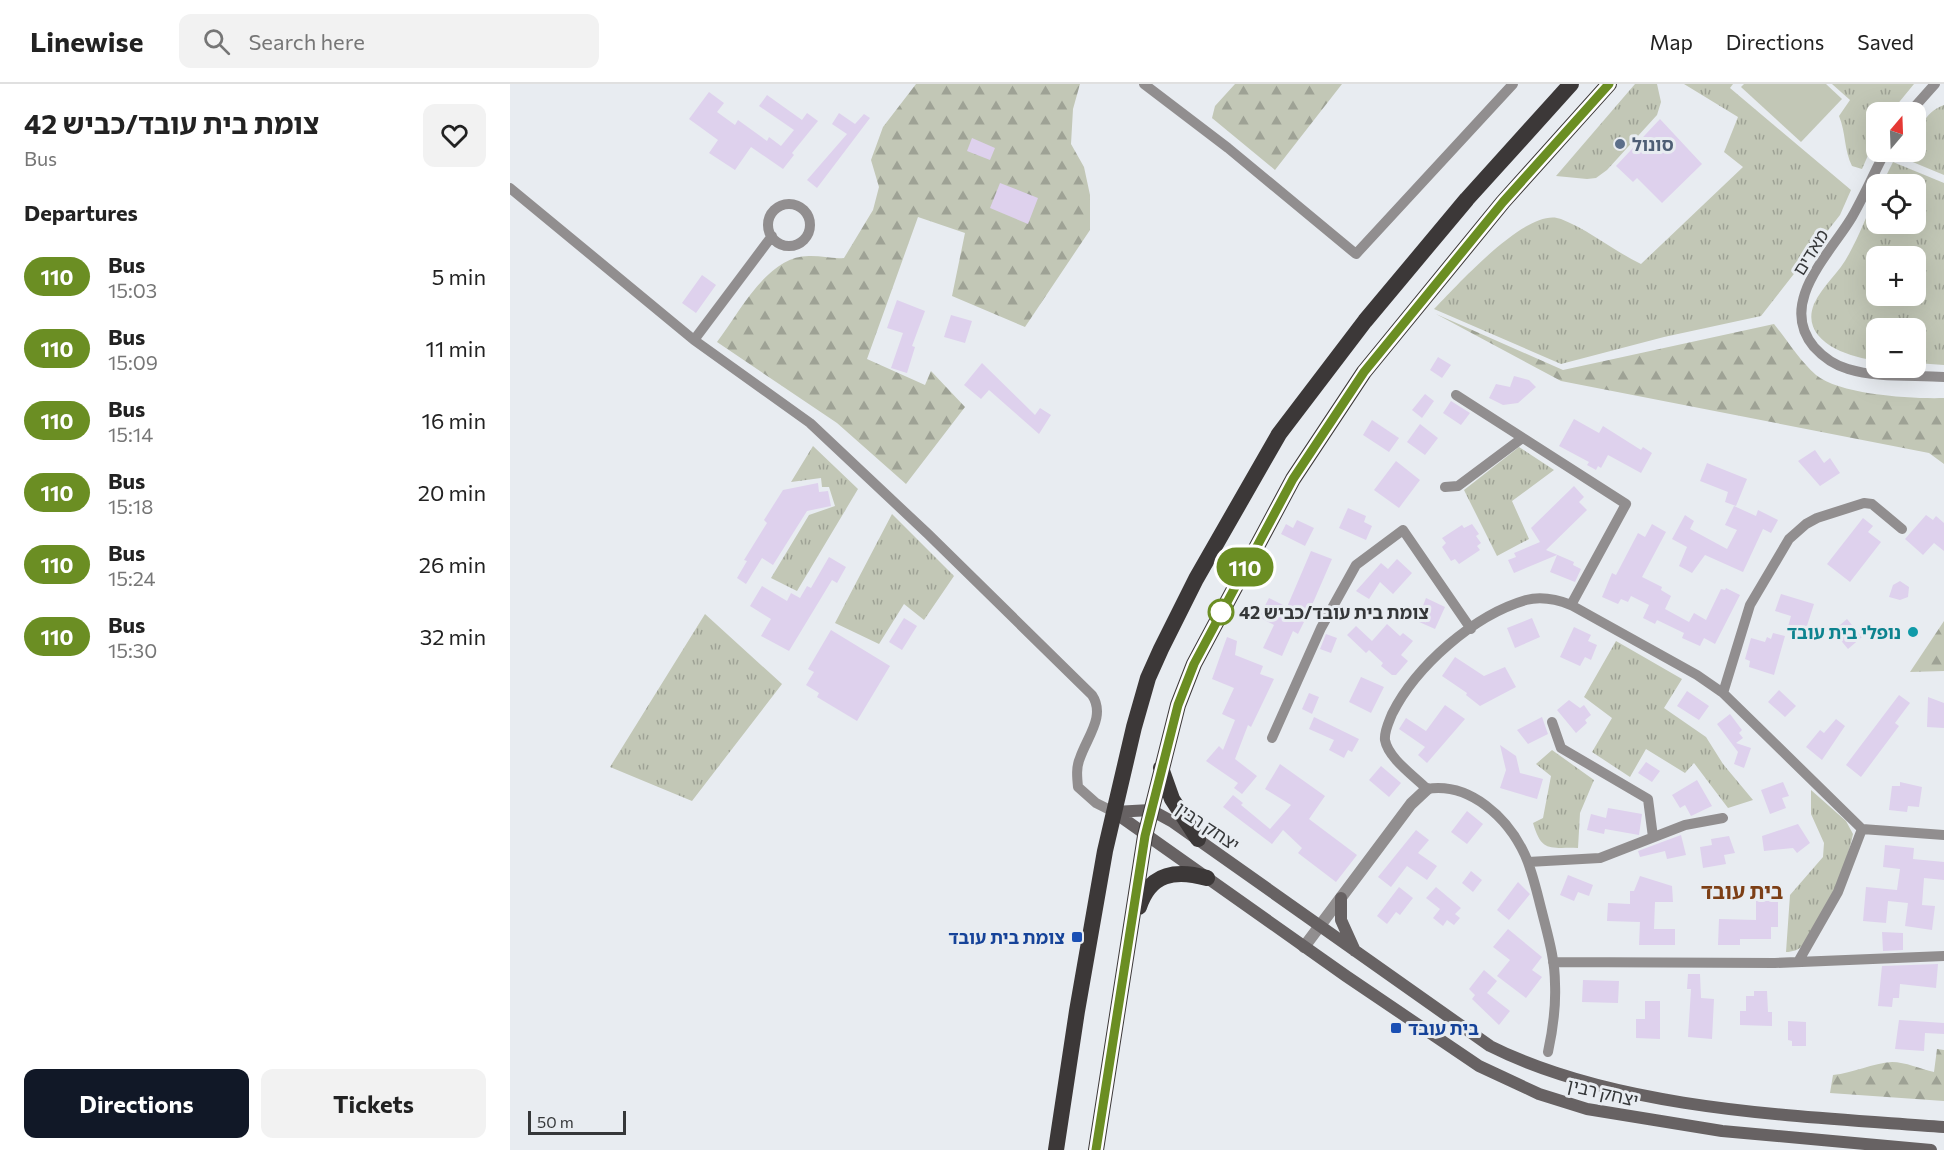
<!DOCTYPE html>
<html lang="en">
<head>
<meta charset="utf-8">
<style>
	body { margin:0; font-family:Commissioner,"Noto Sans Hebrew",sans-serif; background:#f2f2f2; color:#222; height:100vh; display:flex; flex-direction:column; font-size:22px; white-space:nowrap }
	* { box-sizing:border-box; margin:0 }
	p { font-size:20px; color:#767676 }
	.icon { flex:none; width:33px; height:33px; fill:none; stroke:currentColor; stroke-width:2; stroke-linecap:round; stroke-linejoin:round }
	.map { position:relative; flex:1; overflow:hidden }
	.side { display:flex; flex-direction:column; background:#fff; width:510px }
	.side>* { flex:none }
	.badge { padding:0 12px; border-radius:20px; font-size:21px; line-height:39px }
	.needle { width:39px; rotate:19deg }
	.tools { position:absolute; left:1356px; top:18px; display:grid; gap:12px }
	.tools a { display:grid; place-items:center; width:60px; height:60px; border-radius:12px; background:#fff; box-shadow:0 6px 24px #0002; font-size:30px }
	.scale { position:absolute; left:18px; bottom:15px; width:98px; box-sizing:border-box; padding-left:6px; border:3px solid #353739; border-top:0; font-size:16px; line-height:21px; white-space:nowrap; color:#353739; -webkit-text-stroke:4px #e8ecf1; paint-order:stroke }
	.map>.badge { position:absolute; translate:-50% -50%; box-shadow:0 0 0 3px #fff }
	h2 { padding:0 24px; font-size:22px; line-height:54px }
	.round { display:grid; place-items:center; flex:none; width:63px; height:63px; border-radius:12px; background:#f2f2f2 }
	.headline { display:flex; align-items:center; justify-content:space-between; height:102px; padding:0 24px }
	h1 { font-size:28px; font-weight:700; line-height:45px }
	.cta { display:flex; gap:12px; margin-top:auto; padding:12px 24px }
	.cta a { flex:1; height:69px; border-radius:12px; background:#111827; color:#fff; font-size:24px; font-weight:700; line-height:69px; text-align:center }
	.cta a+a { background:#f2f2f2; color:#222 }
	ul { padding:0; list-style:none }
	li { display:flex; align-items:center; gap:18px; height:72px; padding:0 24px }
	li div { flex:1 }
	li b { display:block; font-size:22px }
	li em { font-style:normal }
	li .badge { min-width:66px; font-weight:700; text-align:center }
	header { display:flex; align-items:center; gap:36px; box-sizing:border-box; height:84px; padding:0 30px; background:#fff; border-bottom:2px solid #e0e0e0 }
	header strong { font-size:28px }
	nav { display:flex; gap:33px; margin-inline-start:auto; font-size:21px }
	.search { width:420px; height:54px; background:#f2f2f2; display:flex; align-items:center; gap:15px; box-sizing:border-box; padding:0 21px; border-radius:12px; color:#767676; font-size:22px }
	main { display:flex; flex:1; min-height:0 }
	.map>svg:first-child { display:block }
	.grass { fill:url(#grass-tufts); fill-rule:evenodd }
	.forest { fill:url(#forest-firs) }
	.pitch { fill:#c2c7b6 }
	.building { fill:#ded1ed }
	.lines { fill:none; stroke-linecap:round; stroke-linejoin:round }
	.minor { stroke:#918e8f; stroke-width:10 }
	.tertiary { stroke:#918e8f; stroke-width:12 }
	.secondary { stroke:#676263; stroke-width:12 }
	.trunk { stroke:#3c3838; stroke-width:16 }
	.line-casing { stroke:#fff; stroke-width:14 }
	.line { stroke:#6b8e23; stroke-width:9 }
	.service-dot { fill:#5c6f8a; stroke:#e8ecf1; stroke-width:2 }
	.stop-dot { fill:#fff; stroke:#6b8e23; stroke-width:3 }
	.culture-dot { fill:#0f9aa8; stroke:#e8ecf1; stroke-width:2 }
	.transit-dot { fill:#1a4fb4; stroke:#e8ecf1; stroke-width:2 }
	.labels { text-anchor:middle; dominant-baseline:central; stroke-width:6; stroke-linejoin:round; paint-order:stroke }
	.service-label { font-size:18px; font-weight:bold; fill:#4e5e75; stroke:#e8ecf1; text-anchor:start }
	.street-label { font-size:18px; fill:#353739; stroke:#e8ecf1 }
	.stop-label { font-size:18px; font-weight:bold; fill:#353739; stroke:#e8ecf1; text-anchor:start }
	.culture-label { font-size:18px; font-weight:bold; fill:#0d838f; stroke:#e8ecf1; text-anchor:end }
	.transit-label { font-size:18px; font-weight:bold; fill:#164399; stroke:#e8ecf1; text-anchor:end }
	.quarter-label { font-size:21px; font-weight:bold; fill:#7d3f16; stroke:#e8ecf1 }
</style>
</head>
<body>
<header>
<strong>Linewise</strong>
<div class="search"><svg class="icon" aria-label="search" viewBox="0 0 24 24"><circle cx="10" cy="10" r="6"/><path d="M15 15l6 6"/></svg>Search here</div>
<nav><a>Map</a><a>Directions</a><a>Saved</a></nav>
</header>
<main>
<section class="side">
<div class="headline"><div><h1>צומת בית עובד/כביש 42</h1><p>Bus</p></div><a class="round"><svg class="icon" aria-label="heart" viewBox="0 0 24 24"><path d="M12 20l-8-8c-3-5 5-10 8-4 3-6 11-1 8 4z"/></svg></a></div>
<h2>Departures</h2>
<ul>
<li><span class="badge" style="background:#6b8e23;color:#fff">110</span><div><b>Bus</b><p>15:03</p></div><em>5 min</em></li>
<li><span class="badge" style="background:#6b8e23;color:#fff">110</span><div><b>Bus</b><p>15:09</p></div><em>11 min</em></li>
<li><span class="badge" style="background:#6b8e23;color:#fff">110</span><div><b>Bus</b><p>15:14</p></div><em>16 min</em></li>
<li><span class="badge" style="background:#6b8e23;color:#fff">110</span><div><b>Bus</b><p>15:18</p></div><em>20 min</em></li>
<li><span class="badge" style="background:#6b8e23;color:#fff">110</span><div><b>Bus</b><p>15:24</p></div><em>26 min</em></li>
<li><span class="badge" style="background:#6b8e23;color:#fff">110</span><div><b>Bus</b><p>15:30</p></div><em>32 min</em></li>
</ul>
<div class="cta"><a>Directions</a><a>Tickets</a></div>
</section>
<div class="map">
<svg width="1434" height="1066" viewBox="0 0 1434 1066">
	<defs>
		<pattern id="grass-tufts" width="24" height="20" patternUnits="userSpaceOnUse" patternTransform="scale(1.5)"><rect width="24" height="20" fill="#c2c7b6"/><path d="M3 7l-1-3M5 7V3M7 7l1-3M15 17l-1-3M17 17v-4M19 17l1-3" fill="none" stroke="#9ea295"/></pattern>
		<pattern id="forest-firs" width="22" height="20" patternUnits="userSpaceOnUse" patternTransform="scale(1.5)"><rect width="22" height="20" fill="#c2c7b6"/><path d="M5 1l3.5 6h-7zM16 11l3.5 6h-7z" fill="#9ea295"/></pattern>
	</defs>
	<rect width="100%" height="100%" fill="#e8ecf1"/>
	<!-- grass -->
	<path class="grass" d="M1125,0H1147L1151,18L1147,31L1097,86L1086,94L1077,95L1046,92Z
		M1174,0H1223L1220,4L1341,106L1330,131L1251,232L1154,253L1051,280L924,225C946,203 1018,121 1051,135C1079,146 1104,167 1131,180L1233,83L1214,68L1228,33Z
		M1322,0H1404L1381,28H1366V53L1352,85L1342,82C1334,66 1336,49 1329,32L1340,16Z
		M1434,21V91L1393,74L1396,68H1406C1406,48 1414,28 1434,21Z
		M1383,78L1434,99V281L1406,279V244H1366V276C1340,274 1289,257 1304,220C1312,202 1330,188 1339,170C1349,152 1357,131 1366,111V140H1406V100H1372ZM1366,172H1406V212H1366Z
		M303,362L348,405L287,507L261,494L299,431L325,422L319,403H312L311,394L281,398Z
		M1009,363L1044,386L1002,417L1019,455L987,472L954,406Z
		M382,430L444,492L414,536L394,520L369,560L325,539Z
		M195,530L272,600L182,717L100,683Z
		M1106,557L1172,595L1154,624L1196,653L1213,680L1243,716L1218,724L1184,679L1175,689L1136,665L1120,693L1082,668L1102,634L1074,613Z
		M1042,666L1084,696L1070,729L1068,764C1039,763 1032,769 1023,739L1033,734L1041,692L1026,680Z
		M1301,706L1336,737L1343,750C1338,777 1312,840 1293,861C1289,866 1282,868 1276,868L1280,811L1313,773L1314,759L1301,730Z"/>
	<!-- forest -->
	<path class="forest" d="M406,0H570L563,25L561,60L574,83L580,111V146L515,243L442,212L455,149L408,133L357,275L415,301L421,287L455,323L396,400L327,339L207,258C230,228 258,170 301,172C313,172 322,175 334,174L363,126L369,103L361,76L373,43Z
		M725,0H832L765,86L702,34L705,22Z
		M926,230L1053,286L1264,240C1277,256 1290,277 1306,291C1331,311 1402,315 1434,314V380L1419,369L1051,297Z
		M1434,537V587L1400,588Z
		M1427,965L1434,966V1017L1320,1009L1323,991C1343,989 1363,979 1382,978C1395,978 1411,985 1424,988Z"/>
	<!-- pitch -->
	<path class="pitch" d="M1234,0H1316L1332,15L1291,58L1231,3Z"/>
	<!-- building -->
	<path class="building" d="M199,8L214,19L207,28L225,41L228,36L257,57L259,53L271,62L284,46L249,22L257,11L292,36L297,29L308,37L282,69L284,71L273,85L241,63L225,86L199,69L208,56L179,35Z
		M329,29L345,40L354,30L360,34L307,104L297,96L337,50L322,40Z
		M1150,35L1192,80L1152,119L1127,94L1123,98L1106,82Z
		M462,54L485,64L480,76L457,67Z
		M490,99L528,114L518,140L480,124Z
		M192,191L206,201L186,229L172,219Z
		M387,216L415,227L402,262L405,263L397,289L381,284L393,249L377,244Z
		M441,231L462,237L455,259L434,253Z
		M928,273L941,281L932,294L920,286Z
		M472,279L525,331L530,324L541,331L529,350L479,306L471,315L454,301Z
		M1004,292L1019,296L1026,303L1008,319L993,321L979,314L986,300L1000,303Z
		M915,310L924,317L912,334L902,326Z
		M941,317L960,329L951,341L933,329Z
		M1064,335L1089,349L1093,342L1131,366L1133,363L1142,369L1131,389L1098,371L1091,384L1088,382L1086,386L1077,381L1079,378L1049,362Z
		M862,336L889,354L879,368L853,351Z
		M910,340L928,354L915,371L897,358Z
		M1305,366L1314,379L1320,374L1330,389L1310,402L1288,377Z
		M886,377L910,396L889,424L864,406Z
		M1197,379L1237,395L1226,422L1215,418L1218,408L1190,397Z
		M308,399L309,408L318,407L321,422L297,427L263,481L252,474L236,500L227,494L237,477L234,476L257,439L254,436L273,406Z
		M1064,402L1074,413L1069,418L1077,426L1036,466L1064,478L1063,481L1071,485L1065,498L1040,488L1047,471L1004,489L998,476L1006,473L1004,469L1030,458L1021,444Z
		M1224,422L1246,432L1248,426L1268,436L1261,449L1253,445L1233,488L1195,471L1182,489L1169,482L1177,463L1162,455L1175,431L1184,437L1180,445L1217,465L1227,446L1215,441Z
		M838,424L856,432L854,438L862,442L856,456L829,444Z
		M1416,431L1423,436L1426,432L1434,439V467L1424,459L1413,471L1395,455Z
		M1353,434L1363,442L1358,448L1371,458L1340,498L1317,480Z
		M787,436L804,444L795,462L771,450L776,440L783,444Z
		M962,440L969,450L966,452L971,459L967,462L970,466L949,480L945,475L941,477L932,463L936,459L932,454L952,441L954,444Z
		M1142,440L1156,448L1132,493L1152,503L1151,506L1161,512L1155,525L1179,538L1184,529L1196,536L1211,505L1215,506L1216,504L1230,511L1205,560L1194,554L1190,562L1172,554L1174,549L1147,536L1145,540L1133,534L1139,521L1121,512L1118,518L1111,515L1108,520L1092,513L1102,489L1106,491L1128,449L1135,453Z
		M801,467L822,475L799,528L788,550L783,547L772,572L753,564L764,541L749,533L759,514L777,523Z
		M319,473L336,483L327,499L322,496L279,567L251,552L261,535L240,522L252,502L277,517L281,509L290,514L297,502L301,504Z
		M887,475L902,489L883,510L870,498L859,515L846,507L871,479L878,485Z
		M1390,497L1399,503L1398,513L1390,516L1379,513L1383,501Z
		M1271,510L1304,520L1294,551L1277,546L1281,532L1265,527Z
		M916,514L935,523L925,545L907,537Z
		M394,534L407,542L392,566L379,558Z
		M1022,534L1030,553L1005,564L997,544Z
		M1337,535L1352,553L1338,565L1323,547Z
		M877,540L890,552L893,549L903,557L891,571L898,577L886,591H882L871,582L873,579L859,566L856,569L837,551L846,542L862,557Z
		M1064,543L1081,551L1078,557L1087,561L1081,576L1075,573L1070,582L1050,573Z
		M321,546L380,582L347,637L307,613L309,609L296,601L304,588L298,585Z
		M1263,549L1275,552L1264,591L1239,583L1240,577L1235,575L1241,554L1255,558L1257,553L1261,555Z
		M816,550L827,554L821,569L810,565Z
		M717,553L727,557L725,571L753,582L750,590L764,595L741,643L738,641L725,675L747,692L732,710L724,704L728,699L696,677L709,662L713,666L725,636L712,630L724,604L702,595Z
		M945,573L974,592L995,583L1006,603L970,622L956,611L957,609L932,592Z
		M851,593L874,603L861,629L839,618Z
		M1269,606L1286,622L1275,633L1258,618Z
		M1177,607L1199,622L1189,636L1167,622Z
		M799,609L809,613L802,630L792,625Z
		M1389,611L1400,619L1385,639L1389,642L1351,693L1336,681Z
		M1418,613L1434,619V644L1417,643Z
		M1059,616L1070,624L1074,621L1081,631L1075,636L1077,639L1066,649L1047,626Z
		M935,621L955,635L917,679L908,671L915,663L889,645L896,634L916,647Z
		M1220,630L1232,646L1229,649L1233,654L1226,659L1241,664L1234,684L1224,680L1228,668L1207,640Z
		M804,633L849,655L842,668L838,666L834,674L819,666L824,656L799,645Z
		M1032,633L1038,650L1018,660L1007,646Z
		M1326,635L1335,642L1312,676L1296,663L1310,646L1314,649Z
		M990,661L1006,672L1010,689L1033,695L1027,715L990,704L996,686Z
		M1136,678L1150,687L1142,698L1128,689Z
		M770,680L815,712L799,735L847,771L826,798L788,769L792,764L773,746L762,760L713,723L723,711L733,719L731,721L760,745L781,721L755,705Z
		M871,682L891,699L879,713L859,696Z
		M1187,696L1202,722L1181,732L1175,721L1170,724L1162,711Z
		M1273,698L1279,712L1272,714L1276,724L1260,730L1251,706Z
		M1390,698L1412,703L1409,723L1398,722L1397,728L1379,726L1382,702H1390Z
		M1098,724L1132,730L1129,751L1095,745L1094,750L1077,746L1081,730L1096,734Z
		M957,727L973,740L957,760L941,748Z
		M1288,740L1300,759L1287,769L1283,764L1254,767L1252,752Z
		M906,746L919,756L908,769L927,782L917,796L897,782L881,803L868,793Z
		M1171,751L1176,771L1157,775L1155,767L1130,773L1128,767Z
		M1219,752L1225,769L1214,771L1216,780L1193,784L1190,763L1202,761L1201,755Z
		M1375,761L1404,764L1403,775L1434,778V796L1414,794L1412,821L1425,822L1422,846L1395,842L1398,819L1378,817L1376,839L1353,837L1356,803L1387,806L1390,785L1373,783Z
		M961,787L972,796L963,808L952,799Z
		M1058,791L1083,801L1079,812L1068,808L1064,817L1050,811Z
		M1130,792L1162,802L1163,818H1145L1144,845H1165V861H1129L1130,838L1097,837L1098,819L1120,820V807H1124Z
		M1008,798L1020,810L999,836L987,826Z
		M889,803L903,814L890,831L886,828L877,840L867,832Z
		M926,803L951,824L945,830L950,834L944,841L937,836L933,842L923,834L930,825L916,814Z
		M1246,817H1268V843H1261V855H1230V861H1208L1209,835L1246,836Z
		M998,845L1032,873L1022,886L1032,893L1016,914L987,892L1000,876L983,863Z
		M1372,848L1393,849V866L1373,867Z
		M1428,880L1426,904L1390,900L1389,914H1383L1382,923L1368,922L1372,882Z
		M974,886L987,897L977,909L1000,927L989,941L962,915L965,911L959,905Z
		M1178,890H1190L1191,914L1204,915L1202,955L1178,953L1181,905H1177Z
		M1073,896L1109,897L1108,919L1072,918Z
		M1244,907H1257L1258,928H1262V942L1230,941V927H1236V912H1244Z
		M1135,917H1150V955L1126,954V935H1135Z
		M1389,936L1434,939V950L1415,949L1414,967L1385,965Z
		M1278,937L1296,938V962H1282V957L1278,956Z"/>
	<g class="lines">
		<!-- minor -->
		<path class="minor" d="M634,0L718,64L846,170L1003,0
			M1400,28L1425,0
			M1375,68C1364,89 1354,112 1342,133C1320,170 1267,219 1304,263C1313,273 1324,281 1338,285C1367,294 1403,291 1434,293
			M0,104L184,256L300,339L418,450L582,611C596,632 577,653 570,674C566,683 567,693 568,703L586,719L604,728
			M258 141a21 21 0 1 1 42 0a21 21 0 1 1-42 0Z
			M184,256L262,152
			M946,311L1116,420L1061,521
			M935,403L948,402L1011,355
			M1213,609L1240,521L1279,455L1296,440L1307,434L1354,419L1362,420L1392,445
			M1042,638L1051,664L1138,715L1143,753
			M762,654L811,544L846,481L893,446L961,545
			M1018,778L1090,774L1175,741L1213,734
			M1043,878L1265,879L1434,872
			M1288,878L1328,808L1352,745
			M1038,968C1043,945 1046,923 1045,900C1045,875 1038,852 1032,828C1027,809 1023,789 1015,771C998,734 960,698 917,705C904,692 878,674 875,656C874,647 879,638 882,630C906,582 964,531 1016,516C1032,512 1046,515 1061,521L1187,591L1213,609L1352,745L1434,751"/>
		<!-- tertiary -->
		<path class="tertiary" d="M794,863L901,720L917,705"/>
		<!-- secondary -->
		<path class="secondary" d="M604,728L641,726L663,738L980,962C1109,1027 1291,1032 1434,1043
			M604,728L836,892L969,982L1029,1010L1077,1025L1212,1047L1421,1066
			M831,814V836L845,867"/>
		<!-- trunk -->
		<path class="trunk" d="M651,684L662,715L688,755
			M629,823C640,789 665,785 697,794
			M546,1066L567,927L595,767L624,643L638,594L651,565L686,495L769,350L855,237L957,115L1061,0
			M586,1066L635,752L668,621L684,580L783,395L854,288L993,118L1099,0"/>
	</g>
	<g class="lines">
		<!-- line casing -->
		<g class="line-casing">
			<path id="line" d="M586,1066L635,752L668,621L684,580L783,395L854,288L993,118L1099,0"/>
		</g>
		<!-- line -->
		<use href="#line" class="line"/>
	</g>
	<!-- markers -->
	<circle class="service-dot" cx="1110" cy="60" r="6"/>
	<circle class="stop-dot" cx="711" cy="528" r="12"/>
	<circle class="culture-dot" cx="1403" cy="548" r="6"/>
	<g class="transit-dot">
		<rect x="561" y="847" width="12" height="12" rx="3"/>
		<rect x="880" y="938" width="12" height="12" rx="3"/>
	</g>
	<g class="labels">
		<!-- service labels -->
		<g class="service-label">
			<text x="1122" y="60">סונול</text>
		</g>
		<!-- street labels -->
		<g class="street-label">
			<text transform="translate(1300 168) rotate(-58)">מאדים</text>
			<text transform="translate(698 742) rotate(34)">יצחק רבין</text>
			<text transform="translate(1093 1008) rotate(13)">יצחק רבין</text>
		</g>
		<!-- stop labels -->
		<g class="stop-label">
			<text x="729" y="528">צומת בית עובד/כביש 42</text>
		</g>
		<!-- culture labels -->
		<g class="culture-label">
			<text x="1391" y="548">נופלי בית עובד</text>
		</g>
		<!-- transit labels -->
		<g class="transit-label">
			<text x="555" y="853">צומת בית עובד</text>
			<text x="898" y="944" text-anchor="start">בית עובד</text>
		</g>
		<!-- quarter labels -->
		<g class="quarter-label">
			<text x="1232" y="806">בית עובד</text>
		</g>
	</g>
</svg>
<div class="tools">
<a><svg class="needle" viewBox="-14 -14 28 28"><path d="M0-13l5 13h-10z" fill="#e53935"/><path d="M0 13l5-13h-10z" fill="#767676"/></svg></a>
<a><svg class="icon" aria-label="locate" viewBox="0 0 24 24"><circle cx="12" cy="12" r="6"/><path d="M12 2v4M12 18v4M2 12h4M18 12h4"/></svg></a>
<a>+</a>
<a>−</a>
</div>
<div class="scale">50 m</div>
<b class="badge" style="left:735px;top:483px;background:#6b8e23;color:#fff">110</b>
</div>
</main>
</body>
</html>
